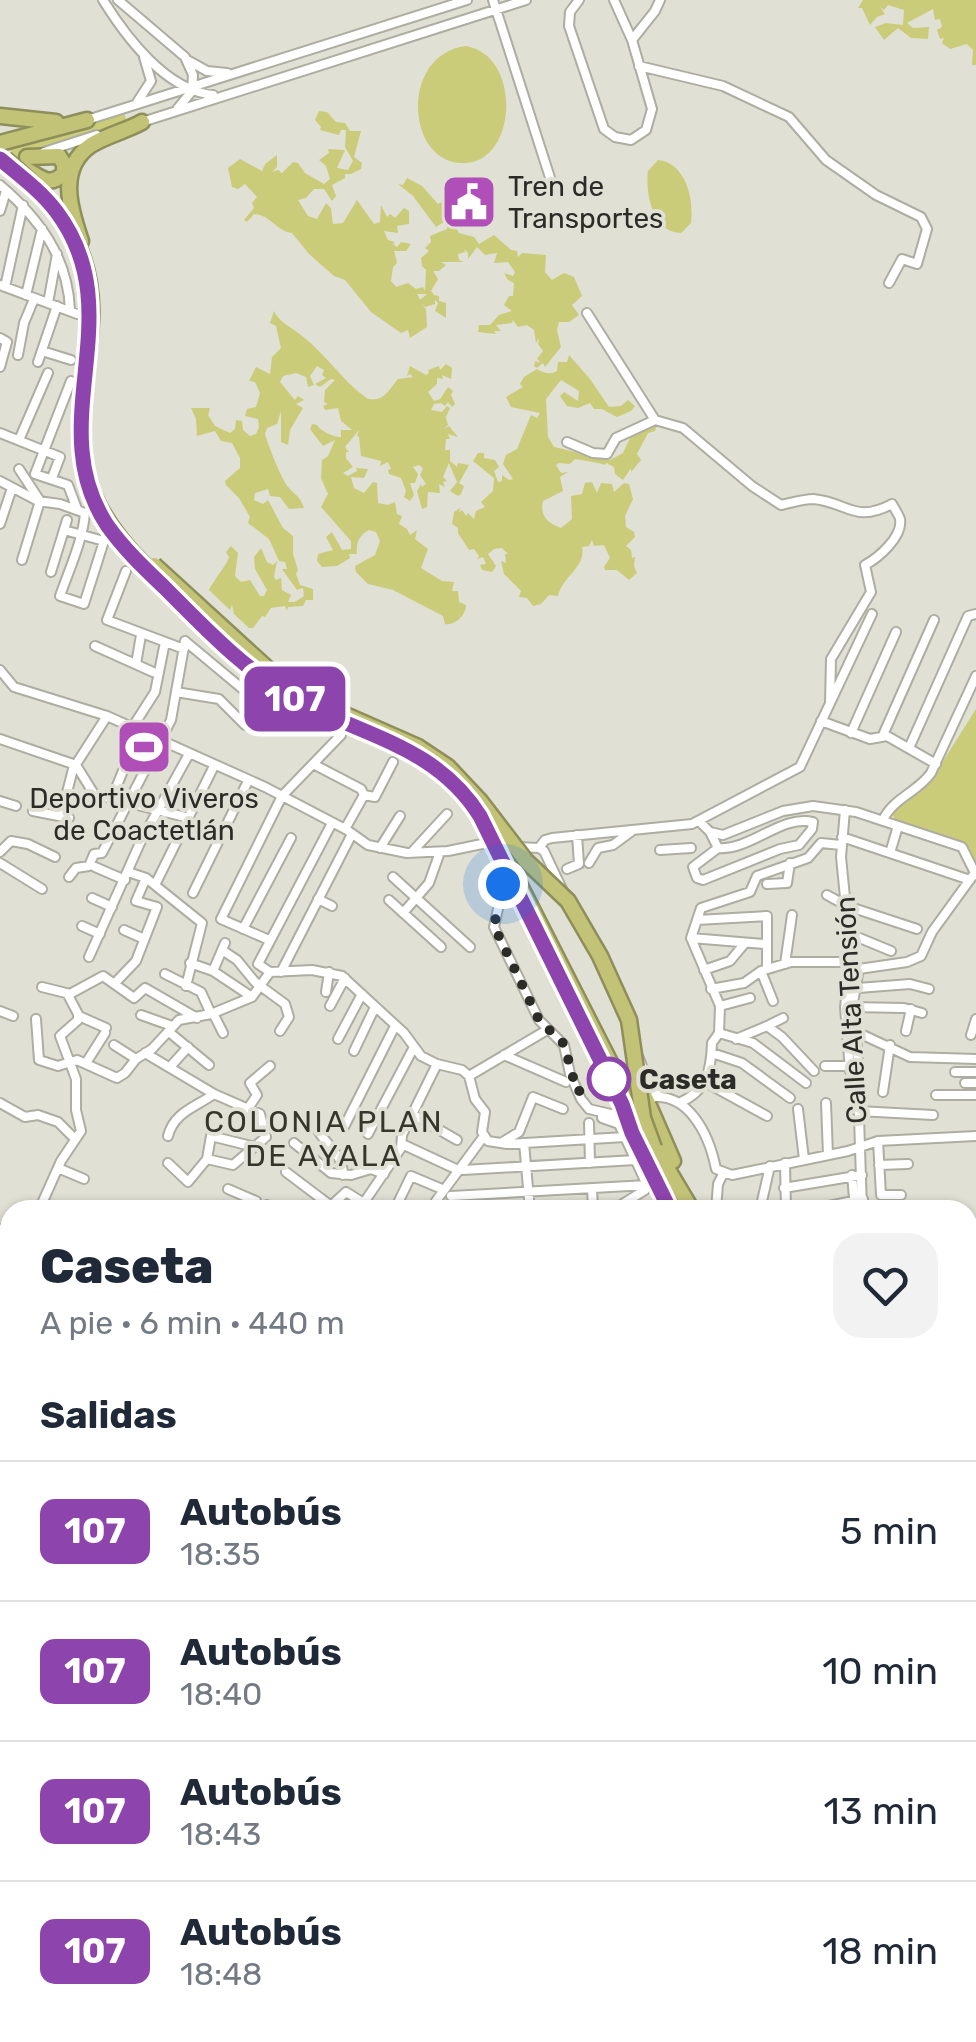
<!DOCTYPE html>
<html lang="es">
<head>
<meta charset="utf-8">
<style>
	body { margin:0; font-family:Rubik,sans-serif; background:#f2f2f3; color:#1f2937; height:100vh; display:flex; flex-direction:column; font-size:38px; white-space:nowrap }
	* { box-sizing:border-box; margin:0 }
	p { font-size:32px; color:#747a83 }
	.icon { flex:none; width:55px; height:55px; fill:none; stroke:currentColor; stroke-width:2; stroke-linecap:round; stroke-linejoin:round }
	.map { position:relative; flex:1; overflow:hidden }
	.sheet { position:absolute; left:0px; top:1200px; width:978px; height:842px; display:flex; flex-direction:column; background:#fff; border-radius:30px 30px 0 0; box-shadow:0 2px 8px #0004 }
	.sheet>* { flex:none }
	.badge { padding:0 20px; border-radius:15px; font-size:35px; line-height:65px }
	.you { position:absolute; width:50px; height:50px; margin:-25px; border:8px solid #fff; border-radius:50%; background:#1a73e8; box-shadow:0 0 0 15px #1a73e833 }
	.map>.badge { position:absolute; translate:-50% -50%; box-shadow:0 0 0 5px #fff }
	h2 { padding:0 40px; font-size:38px; line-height:90px }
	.round { display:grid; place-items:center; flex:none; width:105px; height:105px; border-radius:30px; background:#f2f2f3 }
	.summary { display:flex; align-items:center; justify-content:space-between; height:170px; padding:0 40px }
	h1 { font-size:48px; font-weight:800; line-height:75px }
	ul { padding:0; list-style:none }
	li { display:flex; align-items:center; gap:30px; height:140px; padding:0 40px; border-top:2px solid #e0e1e3 }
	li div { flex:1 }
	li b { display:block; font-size:38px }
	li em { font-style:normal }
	li .badge { min-width:110px; font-weight:700; text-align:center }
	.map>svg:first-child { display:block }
	.green { fill:#cbcc79 }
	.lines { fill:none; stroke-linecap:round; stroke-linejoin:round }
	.minor-casing { stroke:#adada2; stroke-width:12 }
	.major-casing { stroke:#8d8e5a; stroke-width:16 }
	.highway-casing { stroke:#8d8e5a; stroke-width:19 }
	.minor { stroke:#fff; stroke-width:8 }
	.major { stroke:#dadbad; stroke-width:11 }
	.highway { stroke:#c2c376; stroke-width:14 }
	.highway-bridge-casing { stroke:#8d8e5a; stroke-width:19; stroke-linecap:butt }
	.highway-bridge { stroke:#c2c376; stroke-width:14 }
	.line-casing { stroke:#fff; stroke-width:22 }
	.line { stroke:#8e44ad; stroke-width:15 }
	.walk { stroke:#2b2b27; stroke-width:10; stroke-dasharray:0 18 }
	.stop-dot { fill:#fff; stroke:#8e44ad; stroke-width:5 }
	.labels { text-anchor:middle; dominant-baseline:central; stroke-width:8; stroke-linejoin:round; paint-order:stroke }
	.poi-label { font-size:28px; fill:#2b2b27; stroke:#e0e0d4; text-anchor:start }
	.street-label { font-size:28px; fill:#2b2b27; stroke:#e0e0d4 }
	.stop-label { font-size:28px; font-weight:bold; fill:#2b2b27; stroke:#e0e0d4; text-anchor:start }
	.neighbourhood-label { font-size:30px; letter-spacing:2.5px; fill:#35362c; stroke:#e0e0d4 }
</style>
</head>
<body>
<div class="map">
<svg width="976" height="2042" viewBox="0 0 976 2042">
	<rect width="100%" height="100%" fill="#e0e0d4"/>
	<!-- green -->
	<path class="green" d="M863,0H976V65H972L973,50L967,44L950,49L942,43L944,38L940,39L937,30L942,27L940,19L935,20L933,9L907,23L913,28L929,27L928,39L911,38L898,28L884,40L875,27L886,23L903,25L904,10L888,5L884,10L880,7L885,14L877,17L870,25L862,8H858Z
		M466,46C524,56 517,168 460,163C405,159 401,54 466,46Z
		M319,111L327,112L336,122L345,123L350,131H361L354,157L362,163L361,169L351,174H345V178L332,185L336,196L332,201L324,189H314L306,198L298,200L308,216L317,219L326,203L331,208L333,224L343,223L357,200L374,224L380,222L381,205L387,217L390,214L395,218L404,208L409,211V224L397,226L398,233L384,231L388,240L395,242L393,244L397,247L401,242L411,244L406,251H394L397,263L393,267L391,281L396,287L408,283L416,289L423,287L425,291L426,270L422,266L421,258L429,251L425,248L431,242L430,236L447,229V220L436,227L413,196L398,184L403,185L407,178L422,186L438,204L451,198V219L459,233L474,237L479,244L494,235L511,250L517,251L518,257L522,253L546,255L545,272L552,280L564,273L574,277L582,296L572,305L579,315L569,322H559L557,330L561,347L545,367L543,363L537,368L534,366L535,361L541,363L537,359L543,351L538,344L539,338L536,343L534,330L527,325L518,327L513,320L512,323L496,325L501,331H494L496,334L478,332L479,325H490L499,315L512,311L504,305L509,296H513L514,283L508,280L504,273L513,276L515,272L508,262L494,263L497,253L485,255L477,247L468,259V253L464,249L465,252L458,254L459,260L464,262H441L446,265L439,271H433L438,279L431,291L434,295L439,296V301L446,303V318L435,311L438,303L435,300V304L425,307L420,300L427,294H417L426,310L427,327L410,338L408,330L401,333L371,312L345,280L334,276L309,254L292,233C276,231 271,215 254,214L247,222L244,220L254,208L252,203L257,197L245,184L238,189L232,187L228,168L240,159L262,171L265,164L277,155V167L272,172L278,170L282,173L293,162L298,163L305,173L324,184L330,179L326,166L319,160L329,153L328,149L345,150L337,168L348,170L353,161L345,147L346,130H341L339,135L320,130L321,127L315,120Z
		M124,112L127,123L17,157L4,145Z
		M658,160C686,163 694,199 691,223L681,233C653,233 645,194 648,171Z
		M274,311C280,323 291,327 301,335C327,355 342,381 368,399C385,402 389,389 398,379L413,377L410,374L407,376L410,366L426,375L429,373L428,370L439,366L440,370L446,364L452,368L451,379L442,375L443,379L437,378V384L428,392L434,401L440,399L448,387L453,391L451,395L455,404L452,407L448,402L445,406L441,403L434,404L431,410L442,412L447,406L450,408L446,417L448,425L444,429L449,426L458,437L448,434L450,439H446L445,450H450V461L457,467L458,463L469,465L459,483L464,486L461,494L458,496L450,491L457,482L449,463L443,477L447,481L443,482L445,487L439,484L440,493L428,492L427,507L422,509L417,491L421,484L422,487L426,484L420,475L423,468L419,465L413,467L418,474L415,483H410L414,495L410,501L404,497L406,491L401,478L389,474L388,470L391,469L388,462L380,466L381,461L361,456L359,437L357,436L359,430L345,447L349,452H346V458L353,467L343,473L348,476L357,471L356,468L368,469L364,478L351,477L354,488L364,493L373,482L377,483L378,503L388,505L395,502L397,514L402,516L399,524L407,529L410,535L417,530L415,539L428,549L421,568L442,581L454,582L452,591H458L459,602L466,605C466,615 455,626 445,624L443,616L393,590L368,584L356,572L355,566L375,555L380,541L376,532L369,530C358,536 356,544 357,554H349L350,558L337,566L322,567L317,561L318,554L333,550L326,537L332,532L342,550L351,549V541L321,507L328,494L321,478L322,460L328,456L335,440L323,446L310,429L312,424L317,425C320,431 336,438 341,437V430H352L341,421L338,408L325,410L323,406L328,404L324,402L325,390L335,380L331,379L320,387L315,384L326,378L322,375L324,370L317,366L310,376L314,385L308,387L306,377L296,373L283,376L280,382L295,400L298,396L304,400L296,404L303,408L290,430L288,445L281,442V411L277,424L267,428L265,434C269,447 281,479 289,488C296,496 300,496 304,508L289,509L280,497L270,496L268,489L255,493L254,500L263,504L268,500L283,528L293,536V554L298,570L296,574L300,585L313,589V600H306L303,606L288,607L287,611L285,606L271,608L265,617L262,616L253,628H249L234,614L232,605L230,610L209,590C214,580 228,563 229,557L226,552L231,546L238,553L235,576L241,582L250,580L260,596H264L267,590L255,569L254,557L261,548L267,562L273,565L277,561L274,577L276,580L281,578L282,590L291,595L288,602H295L304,596L303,588L297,590L282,569H287L285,562L279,561L269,539L248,523L250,517L239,498L226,485L225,481L240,468V458L232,443L221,441L215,431L197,436L196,419L191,408H210L208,415L215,426L230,433L235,429L236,420L242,421L243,430L250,436L256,434L259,427L258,419L245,416L247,409L256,407L260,393L255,382L249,381L256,367L270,374L272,357L281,348L276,326L270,323Z
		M569,355L590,379L609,407L621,406L628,400L635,406L631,411L617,417L602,409H594L590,403L578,408L567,406L560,396L564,392L578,401L579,391L561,380L546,399L548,437L554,447L610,460L623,453L631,436L650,423L657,425L655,431L648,433L637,454L641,460L631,472V468L623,480L615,474L614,467L606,463L605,465C601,463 580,460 575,459L570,464L559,463L556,465L561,473L568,472L560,477L563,491L543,501C540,516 547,523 561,528L572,519L571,496L582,494L585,483L592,482L597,493L601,483L612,484L614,492L624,483L629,484L633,499L625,516L626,527L634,532L635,537L626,546L631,550L632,558L635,557L634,566L637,573L629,580L617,570H605L604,567L610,558L604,545L594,546L592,540L589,546L582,547C586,568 563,575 558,596L549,595L541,604L533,606L527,598L519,597L521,591L504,574L501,561L506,563L505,554H508L502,548L494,549L488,554L496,566L492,572L482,570L480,565L486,564L483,557L477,559L479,556L474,549L469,550L458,533V528L452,524L454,512L460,508L459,512L462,510L466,516L468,513L474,519L476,511L485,507L481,502L493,491L494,478L473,461L478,453H484V458L495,460L499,467L494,471L498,482L502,481V475L509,480L513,479L503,464L506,455L517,449L531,415L537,418L540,413L511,407L506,397L523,387L520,384L524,377L537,369C543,373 550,375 557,371L558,362H567Z
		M976,709V869L968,854L970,848L894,819L892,810L928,785Z
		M0,1569L10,1572V1660L0,1656V1602L6,1595L0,1589Z"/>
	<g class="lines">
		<!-- minor casing -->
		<g class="minor-casing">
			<path id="minor" d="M103,0C126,37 166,90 213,95
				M118,0L185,57L193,75L192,91L178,108
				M493,0L553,187
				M579,0L570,12L569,26L604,129L615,137L631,140L646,130L652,109L632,40L614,0
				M632,40L655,11L660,0
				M189,61L207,71L227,73
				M639,66L723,86L789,117L826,160L876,195L921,217L927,229L917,264L902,259L889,283
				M138,101L151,81L144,57
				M87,120L467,0
				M139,123L526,0
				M44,152L97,135
				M0,185C39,218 68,257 70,310
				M0,211L6,191
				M0,285L77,314
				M5,287L23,205
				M26,295L42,229
				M48,303L57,254
				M587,313L655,420L683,428L752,486L781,505C792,503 803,499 813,499C848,502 854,524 892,504C893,506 900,517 900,519C903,537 878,558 865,565L871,592L831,659L830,703
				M0,338L7,342L0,367
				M42,351L71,360
				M18,355L24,323L34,299
				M38,362L57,306
				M71,381L35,474L68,485L77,509
				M0,433L60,457L52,478
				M19,440L48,373
				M567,442L593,453L607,454L616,438L655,420
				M19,469L40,501L22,560
				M0,481L38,501L60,504L85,513C83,540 69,570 60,596L84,604L104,541L64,530
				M0,524L12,488
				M126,571L107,620L184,649
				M51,572L67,520
				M185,641L275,716
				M95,646L153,672
				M136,664L141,635
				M0,670L14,687L107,716L265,787L347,830L368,845L407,853L448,851L487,843
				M176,692L219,699L245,725L281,716L319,724L341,735L282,796L221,919L269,940
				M821,721L870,739L887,736L936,764
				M132,728L155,692L165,642
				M851,733L896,632
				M883,735L934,620
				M0,739L76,765L94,794L189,818
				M909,748L968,616L976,614
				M313,764L361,789L364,795
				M364,795L375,797L393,762
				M112,798L139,731
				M0,801L16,806
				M845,810L841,857L851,958L845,1007L850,1071L858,1086L862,1210
				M33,811L69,818
				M61,816L73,769L107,716
				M883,820C893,798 918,792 931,773L976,676
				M699,821L710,832L723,835L783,811L813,806L856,812L962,847L976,875
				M332,823L258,964L270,972L312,970L342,976L404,1033L421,1056L437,1064L462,1070L469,1076
				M345,829L364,795
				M710,832L718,848C750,851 782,814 813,822L812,829L799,845L780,849L703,880L697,878L693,867L718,848
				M842,837L970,880
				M518,847L539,848L544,851L563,891
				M380,848L400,816
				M539,848L545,840L552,838L692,824L800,767L872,614
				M660,850L691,848
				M0,852L11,841L28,844L55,857
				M412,852L447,814
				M890,853L898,826
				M0,863L42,889
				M589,863L598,848L613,845L632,831
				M95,867L125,880
				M567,869L579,864L577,835
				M128,872L146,878L202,923L186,986
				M506,872L494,927L539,1020L564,1045L570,1074L581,1099L589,1109L615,1115
				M69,877L76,868L89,866L94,854L102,853L171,720L185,641
				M393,877L470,947
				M767,884L787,883L790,863
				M155,885L214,766
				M193,893L248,781
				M827,895L847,906L917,929
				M92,898L112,907
				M318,899L332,906
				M389,900L441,947
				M403,913L429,883L440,852
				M697,920L767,916V969
				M82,926L100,934
				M243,929L291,838
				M124,930L142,938
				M850,934L891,951
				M691,938L765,944
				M222,950L237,960L255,982L285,1004L289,1017L280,1031
				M89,957L140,843L189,754
				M190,963L213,971L252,997
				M785,964L792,915
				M704,970L730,961L745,943
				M213,971L225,943
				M761,971L773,1001
				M281,972L352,834
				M165,974L201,992L211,1014
				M115,983L136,961L157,907L136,901L146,878
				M42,987L70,994
				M858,988L910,984L929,989
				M711,989L744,983L761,971L791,962H842L851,958
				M326,992L329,972
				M330,1006L345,978
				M720,1006L750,998
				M850,1007L904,1008L922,1013
				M852,1008L859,969L907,962L921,956L932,932L974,874
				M0,1011L13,1016
				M213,1013L223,1033
				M141,1015L172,1026
				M79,1016L106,1028
				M36,1019L39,1060L58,1066L77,1060L117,1078L125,1073L136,1059L152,1049L179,1020L211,1014L252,997L270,972
				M767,1026L783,1018
				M848,1028L910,1057L976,1059
				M906,1031L911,1009
				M169,1032L209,1065
				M856,1032L858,1066
				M719,1033L753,1043L806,1083
				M971,1035L976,1019
				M338,1039L362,994
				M736,1039L767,1026L782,1037L814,1071
				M114,1045L136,1059
				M354,1051L375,1007
				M145,1053L214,1094L260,1114L266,1137L233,1165L207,1159
				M712,1053L742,1063L790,1098
				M504,1055L566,1082
				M639,1058L648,1082L659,1096
				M86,1063L105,1033
				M825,1066H850
				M170,1067L188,1047
				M955,1072H976
				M469,1076L475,1099L485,1112L482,1132L488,1141L507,1144L625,1137
				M469,1076L547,1030
				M705,1082L767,1116
				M965,1083H976
				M883,1092L890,1045
				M936,1095H976
				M644,1099C687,1087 709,1134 716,1169L732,1175L848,1151L878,1141L976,1136
				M0,1103L25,1117L38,1115L58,1122L74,1138
				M679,1103C707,1091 711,1071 712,1043L719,1033L720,1006L691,938L701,908L750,892L757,876L808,858L821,843L841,845
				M826,1103L828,1155
				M249,1107L257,1095L250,1083L270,1066
				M798,1109L804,1159
				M858,1111L933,1115
				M412,1114L457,1140
				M602,1114V1118L619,1124L647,1185L645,1190L613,1210
				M313,1119C319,1142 343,1150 343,1175
				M589,1123L590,1163
				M344,1127L395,1026
				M368,1134L414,1047
				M168,1136C174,1112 196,1107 214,1094
				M878,1141L881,1195H901
				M294,1143L331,1173L351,1175L371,1169L384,1174
				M501,1143L519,1132L533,1097L563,1109
				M524,1143L530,1210
				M402,1144L458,1170
				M168,1163L188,1182L207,1159L211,1136L255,1147
				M785,1163L786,1210
				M879,1165L908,1164
				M58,1168L84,1179
				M463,1170L635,1160
				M286,1172L331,1206L346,1192L375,1210
				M852,1175L855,1210
				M592,1188L593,1210
				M784,1188L862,1175
				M228,1189L256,1201L254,1210
				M451,1196L647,1185
				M436,1201L484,1136
				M363,1204L401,1148L402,1135L437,1064
				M267,1205L276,1210
				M221,1207L229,1210
				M395,1209L411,1176L442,1189
				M39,1210L61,1161L81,1131L76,1110V1079L60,1036L78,1020V1014L68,995L103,976L134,998L145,988L197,1018
				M716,1210L718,1184L723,1174
				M760,1210L770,1166
				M809,1210L863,1199
				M0,1229L10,1231
				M0,1261L10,1263
				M0,1314L10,1298
				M968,1356L976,1357
				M0,1358L10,1362
				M0,1374L3,1375
				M968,1409L976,1404
				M0,1519L10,1531
				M968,1534L976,1535
				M0,1603L10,1609
				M0,1685L4,1687
				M968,1791H976
				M0,1817L10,1831
				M968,1833L976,1835
				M968,1868L976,1871
				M0,1882L10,1879
				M968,1925L976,1926
				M968,1958L976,1942
				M968,1972L976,1973
				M0,2012L10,2027
				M13,2032L19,2042
				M80,2032L82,2042
				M271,2042L276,2032
				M840,2042L841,2032
				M896,2042L910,2032"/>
		</g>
		<!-- major casing -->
		<g class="major-casing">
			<path id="major" d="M0,1460L10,1473
				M247,2032L248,2042"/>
		</g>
		<!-- highway casing -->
		<g class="highway-casing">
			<path id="highway" d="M0,116L56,122
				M0,143L87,120
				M20,167C37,172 47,191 64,173V164L59,156L27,157
				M81,241C70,209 57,168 91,145C107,135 126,131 142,122
				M138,561C194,618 250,680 325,713
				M418,754L455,783L482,820
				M483,813L645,1131L692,1210
				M618,1095L632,1133L670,1210
				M646,1099L673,1161
				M775,2032V2042"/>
		</g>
		<!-- minor -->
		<use href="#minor" class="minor"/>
		<!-- major -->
		<use href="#major" class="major"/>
		<!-- highway -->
		<use href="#highway" class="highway"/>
		<!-- highway-bridge casing -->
		<g class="highway-bridge-casing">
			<path id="highway-bridge" d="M5,159C35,185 64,211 79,248C107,316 78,371 80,439C82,489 111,533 146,567
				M154,565L281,681L318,703L418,747L448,767L480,801L526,861L568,901L600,956L629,1020L643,1118L654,1148"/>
		</g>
		<!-- highway-bridge -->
		<use href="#highway-bridge" class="highway-bridge"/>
	</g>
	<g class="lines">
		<!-- line casing -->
		<g class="line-casing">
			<path id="line" d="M0,159C19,175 41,191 56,211C134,314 40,423 107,525C123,548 144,568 164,587C205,628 246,672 297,700C365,737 436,746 480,816L622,1104L632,1133L670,1210"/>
		</g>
		<!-- line -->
		<use href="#line" class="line"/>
		<!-- walk -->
		<path class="walk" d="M503,884L494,926L539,1020L564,1044L577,1092L609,1079"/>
	</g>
	<!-- icons -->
	<defs>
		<g id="civic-square" transform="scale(2.875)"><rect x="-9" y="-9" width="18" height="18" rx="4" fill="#af4fb7" stroke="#e0e0d4"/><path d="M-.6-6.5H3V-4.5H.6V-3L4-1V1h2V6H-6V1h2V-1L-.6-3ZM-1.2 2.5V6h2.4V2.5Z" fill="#fff"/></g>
		<g id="stadium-square" transform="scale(2.875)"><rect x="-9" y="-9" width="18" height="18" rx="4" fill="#af4fb7" stroke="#e0e0d4"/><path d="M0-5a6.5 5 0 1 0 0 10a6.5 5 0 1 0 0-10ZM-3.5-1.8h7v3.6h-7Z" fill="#fff"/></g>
	</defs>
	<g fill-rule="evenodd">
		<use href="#civic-square" x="469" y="202"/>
		<use href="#stadium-square" x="144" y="747"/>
	</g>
	<!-- markers -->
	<circle class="stop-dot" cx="609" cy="1079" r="20"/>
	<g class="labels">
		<!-- poi labels -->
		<g class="poi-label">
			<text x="508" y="186">Tren de<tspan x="508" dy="32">Transportes</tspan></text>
			<text x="144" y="798" text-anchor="middle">Deportivo Viveros<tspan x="144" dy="32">de Coactetlán</tspan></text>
		</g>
		<!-- street labels -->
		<g class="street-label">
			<text transform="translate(851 1010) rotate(-93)">Calle Alta Tensión</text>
		</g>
		<!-- stop labels -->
		<g class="stop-label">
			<text x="639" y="1079">Caseta</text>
		</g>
		<!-- neighbourhood labels -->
		<g class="neighbourhood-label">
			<text x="324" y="1122">COLONIA PLAN<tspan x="324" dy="34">DE AYALA</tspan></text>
		</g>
	</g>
</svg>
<div class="you" style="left:503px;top:884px"></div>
<b class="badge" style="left:295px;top:699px;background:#8e44ad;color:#fff">107</b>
<section class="sheet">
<div class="summary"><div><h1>Caseta</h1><p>A pie · 6 min · 440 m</p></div><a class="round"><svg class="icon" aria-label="heart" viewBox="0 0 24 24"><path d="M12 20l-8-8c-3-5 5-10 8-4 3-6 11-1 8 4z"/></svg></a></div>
<h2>Salidas</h2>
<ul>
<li><span class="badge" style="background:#8e44ad;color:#fff">107</span><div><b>Autobús</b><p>18:35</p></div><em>5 min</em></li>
<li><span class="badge" style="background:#8e44ad;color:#fff">107</span><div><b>Autobús</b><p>18:40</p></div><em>10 min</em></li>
<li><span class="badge" style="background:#8e44ad;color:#fff">107</span><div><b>Autobús</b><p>18:43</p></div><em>13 min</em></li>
<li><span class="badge" style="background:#8e44ad;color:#fff">107</span><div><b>Autobús</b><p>18:48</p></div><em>18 min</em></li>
</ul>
</section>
</div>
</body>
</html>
